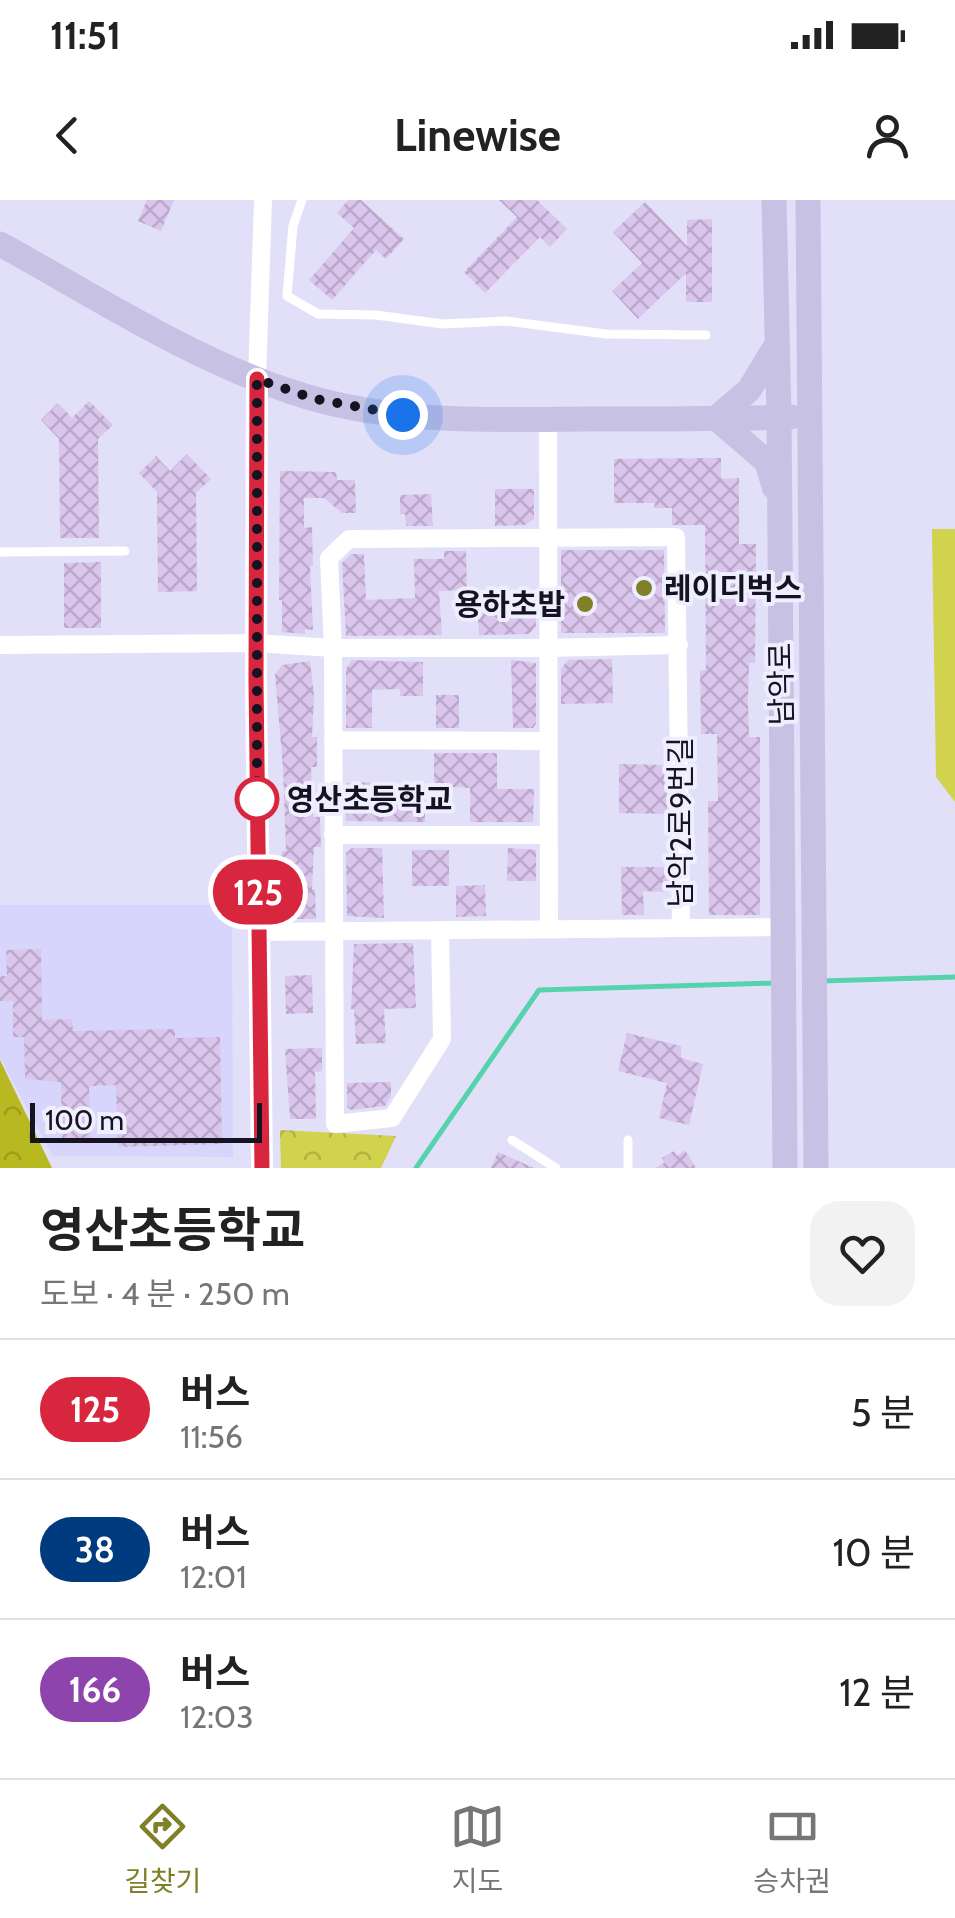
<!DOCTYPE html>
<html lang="ko">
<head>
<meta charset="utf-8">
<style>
	body { margin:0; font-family:Cabin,"Noto Sans KR",sans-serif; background:#f2f2f2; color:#222; height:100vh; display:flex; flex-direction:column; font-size:38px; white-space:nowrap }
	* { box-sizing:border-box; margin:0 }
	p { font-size:32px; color:#767676 }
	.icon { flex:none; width:55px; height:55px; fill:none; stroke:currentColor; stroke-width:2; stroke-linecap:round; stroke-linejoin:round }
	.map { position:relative; height:968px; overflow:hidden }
	.sheet { display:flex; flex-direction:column; background:#fff; flex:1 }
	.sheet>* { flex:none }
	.badge { padding:0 20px; border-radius:32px; font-size:35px; line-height:65px }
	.scale { position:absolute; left:30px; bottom:25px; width:232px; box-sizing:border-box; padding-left:10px; border:5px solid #151321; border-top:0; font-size:28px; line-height:35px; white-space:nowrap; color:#151321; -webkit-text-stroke:8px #efeeff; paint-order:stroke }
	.you { position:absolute; width:50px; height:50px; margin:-25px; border:8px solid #fff; border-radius:50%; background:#1a73e8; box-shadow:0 0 0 15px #1a73e833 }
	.map>.badge { position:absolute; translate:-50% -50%; box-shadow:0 0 0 5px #fff }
	.round { display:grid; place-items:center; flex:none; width:105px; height:105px; border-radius:30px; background:#f2f2f2 }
	.headline { display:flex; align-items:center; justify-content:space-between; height:170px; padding:0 40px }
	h1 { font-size:48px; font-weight:700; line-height:75px }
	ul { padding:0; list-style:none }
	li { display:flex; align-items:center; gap:30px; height:140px; padding:0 40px; border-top:2px solid #e0e0e0 }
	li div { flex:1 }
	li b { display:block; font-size:38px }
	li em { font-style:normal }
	li .badge { min-width:110px; font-weight:700; text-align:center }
	.status { display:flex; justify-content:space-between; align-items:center; height:70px; padding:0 50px; background:#fff; direction:ltr }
	.status svg { height:28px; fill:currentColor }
	header { display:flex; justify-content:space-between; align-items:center; height:130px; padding:0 40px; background:#fff; font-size:45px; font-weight:700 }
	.tab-bar { display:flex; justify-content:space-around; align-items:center; height:140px; border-top:2px solid #e0e0e0; background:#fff; font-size:28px; color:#767676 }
	.tab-bar a { display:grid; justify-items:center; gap:5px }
	.tab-bar .current { color:#808029 }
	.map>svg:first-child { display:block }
	.built { fill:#d8d5fc }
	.forest { fill:url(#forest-crowns) }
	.park { fill:url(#park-crowns) }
	.garden { fill:#d1d24e }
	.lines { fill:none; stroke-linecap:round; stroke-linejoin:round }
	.stream { stroke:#54d3ac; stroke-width:5 }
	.building { fill:url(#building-cross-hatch) }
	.lane { stroke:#fff; stroke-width:9 }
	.street { stroke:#fff; stroke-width:18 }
	.secondary { stroke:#c7c1e3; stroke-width:25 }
	.line-casing { stroke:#fff; stroke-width:22 }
	.line { stroke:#d7263d; stroke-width:15 }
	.walk { stroke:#151321; stroke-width:10; stroke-dasharray:0 18 }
	.poi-dot { fill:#808029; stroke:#efeeff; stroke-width:4 }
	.stop-dot { fill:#fff; stroke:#d7263d; stroke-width:5 }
	.labels { text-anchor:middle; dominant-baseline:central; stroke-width:8; stroke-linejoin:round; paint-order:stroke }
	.poi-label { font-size:30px; font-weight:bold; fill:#151321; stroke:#efeeff; text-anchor:start }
	.street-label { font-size:30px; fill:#151321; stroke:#efeeff }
	.stop-label { font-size:30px; font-weight:bold; fill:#151321; stroke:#efeeff; text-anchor:start }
</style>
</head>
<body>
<div class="status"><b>11:51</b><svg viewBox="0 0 49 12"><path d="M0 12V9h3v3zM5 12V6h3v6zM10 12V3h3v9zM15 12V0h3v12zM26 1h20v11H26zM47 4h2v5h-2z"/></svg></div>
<header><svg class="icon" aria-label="back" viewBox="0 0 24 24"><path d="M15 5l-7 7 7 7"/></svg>Linewise<svg class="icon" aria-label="person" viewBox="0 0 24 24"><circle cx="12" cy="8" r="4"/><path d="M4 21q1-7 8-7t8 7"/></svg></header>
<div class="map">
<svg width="955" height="968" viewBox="0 0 955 968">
	<defs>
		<pattern id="forest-crowns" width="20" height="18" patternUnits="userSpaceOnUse" patternTransform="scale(2.5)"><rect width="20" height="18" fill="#b8b821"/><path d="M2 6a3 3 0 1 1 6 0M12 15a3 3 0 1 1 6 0" fill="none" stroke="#9d9d1e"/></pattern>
		<pattern id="park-crowns" width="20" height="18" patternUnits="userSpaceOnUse" patternTransform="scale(2.5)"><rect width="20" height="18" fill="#d1d24e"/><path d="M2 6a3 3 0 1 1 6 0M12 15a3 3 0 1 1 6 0" fill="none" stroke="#b3b344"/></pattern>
		<pattern id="building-cross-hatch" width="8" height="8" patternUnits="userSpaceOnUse" patternTransform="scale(2.5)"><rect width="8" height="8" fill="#dac5ec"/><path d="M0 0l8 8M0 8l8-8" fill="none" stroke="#baa8ca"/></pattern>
	</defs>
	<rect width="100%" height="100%" fill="#e2dff9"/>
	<!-- built -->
	<path class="built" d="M0,705H232L233,957L53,956L0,858Z"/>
	<!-- forest -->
	<path class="forest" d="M0,860L52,968H0Z"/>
	<!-- park -->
	<path class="park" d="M280,930L396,936L381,968H281Z"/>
	<!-- garden -->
	<path class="garden" d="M932,329H955V602L936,577Z"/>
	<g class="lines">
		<!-- stream -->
		<path class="stream" d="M821,781L955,777
			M416,968L539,790L775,783"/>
	</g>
	<!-- building -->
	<path class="building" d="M147,0H174L161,31L138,21Z
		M348,0H361L404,39L386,59L376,50L332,100L309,80L354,28L337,13Z
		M499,0H537L567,29L550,47L540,37L485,93L464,72L517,17Z
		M645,2L687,46V20L712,19V102H686V73L638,119L612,91L642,63L613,32Z
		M89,201L113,225L98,239L99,338H60L59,239L41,220L58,203L72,218Z
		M187,254L211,279L196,293L197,391L158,392L157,292L139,273L156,256L170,271Z
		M721,258V279L739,278V344H756L755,463H749L748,501L749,537H760V715H709L708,601H718L717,534H701L700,471L706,470L705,325H672V308H654L655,303H614V259Z
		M280,271L336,272L337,280H355L356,313H342L324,298H304V328L312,327L313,366H310L313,430L305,429V434L282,432V400H279Z
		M495,289H534V319L525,325L495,326Z
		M431,294L433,326H406L405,314H400V295Z
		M561,350H664L665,433H561Z
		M444,351H466L467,390L439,391L442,435L346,436L342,363L351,354H364L366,400L415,398L414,359H444Z
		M101,362V428H64V363Z
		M536,393V426L529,434L479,435L477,399Z
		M612,459L613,503L561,504V469L568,460Z
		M352,460L423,462V496H400V489L372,490V528H346V469Z
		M511,460L536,463V524L533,528H513Z
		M310,461L314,495L312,537H317V567H311L313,617H320L321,647H314L312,689H315L316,719H284L281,716L280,683L282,651H286L283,568L275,474L282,465Z
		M436,495H459V528H436Z
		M434,553H497V589H534L533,622H470V588L434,586Z
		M619,564L666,565L667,614L619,613Z
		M380,582V591L425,592V622L346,621V583Z
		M352,648H382L384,718L347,716L346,653Z
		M508,648L536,650V681H507Z
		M412,650H449V686H412Z
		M621,667H668V692L643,691L644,715H622Z
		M485,685L486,716L456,717V686Z
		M413,743L416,808L384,809L386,843L356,844L354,809H351L354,744Z
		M41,749L42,820L72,819L73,831L175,829V838L220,837L222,944L118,947L116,885L89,886L91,942L62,943L61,882L25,879L24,837H13V801H0V776H7L6,750Z
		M312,775L313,813L286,814L285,776Z
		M627,833L681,846V858L703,864L689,925L659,918L667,883L618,871Z
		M322,848V871L315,872L316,919H290L285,849Z
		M391,882V896L385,906L351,910L347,907V883Z
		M685,950L696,968H655L664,963L662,958L674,951L677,956Z
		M498,952L534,968H491Z"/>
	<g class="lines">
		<!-- lane -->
		<path class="lane" d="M302,0L293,26L287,96L318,114L376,115L443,124L506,121L606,134L706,135
			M0,352L125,351
			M512,940L556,968
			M628,968V940"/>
		<!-- street -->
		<path class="street" d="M548,220L549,729
			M0,445L256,443L333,448H548L679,445
			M333,540L548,541
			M333,635H548
			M440,730L442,839L392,918L335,924L333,448L329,358L349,339L676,337L681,727
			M259,732L784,727
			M262,968L256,443L257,179L263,0"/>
		<!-- secondary -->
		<path class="secondary" d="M774,0L779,217L785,968
			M808,0L816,968
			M0,44C91,94 193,160 292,192C386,224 488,220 586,219C654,219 723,219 791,217
			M774,287L767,262L716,218L749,190L777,144"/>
	</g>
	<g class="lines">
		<!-- line casing -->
		<g class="line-casing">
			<path id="line" d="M257,179L256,481L262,968"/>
		</g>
		<!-- line -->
		<use href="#line" class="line"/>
		<!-- walk -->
		<path class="walk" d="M257,599V179L315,199L403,215"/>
	</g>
	<!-- markers -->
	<g class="poi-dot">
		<circle cx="644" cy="388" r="10"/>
		<circle cx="585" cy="404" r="10"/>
	</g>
	<circle class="stop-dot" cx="257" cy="599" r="20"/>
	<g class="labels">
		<!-- poi labels -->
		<g class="poi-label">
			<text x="664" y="388">레이디벅스</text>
			<text x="565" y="404" text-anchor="end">용하초밥</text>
		</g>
		<!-- street labels -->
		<g class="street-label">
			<text transform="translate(781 484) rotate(-91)">남악로</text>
			<text transform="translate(680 622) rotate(-90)">남악2로9번길</text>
		</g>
		<!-- stop labels -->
		<g class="stop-label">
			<text x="287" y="599">영산초등학교</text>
		</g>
	</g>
</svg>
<div class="scale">100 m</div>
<div class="you" style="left:403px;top:215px"></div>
<b class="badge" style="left:258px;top:692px;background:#d7263d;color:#fff">125</b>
</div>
<section class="sheet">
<div class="headline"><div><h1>영산초등학교</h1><p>도보 · 4 분 · 250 m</p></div><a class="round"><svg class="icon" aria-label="heart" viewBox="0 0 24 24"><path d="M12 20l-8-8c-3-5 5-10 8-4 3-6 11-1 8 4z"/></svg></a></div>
<ul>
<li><span class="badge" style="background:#d7263d;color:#fff">125</span><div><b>버스</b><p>11:56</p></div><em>5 분</em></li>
<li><span class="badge" style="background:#003b80;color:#fff">38</span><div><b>버스</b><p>12:01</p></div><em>10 분</em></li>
<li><span class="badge" style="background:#8e44ad;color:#fff">166</span><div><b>버스</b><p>12:03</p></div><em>12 분</em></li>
</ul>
</section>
<nav class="tab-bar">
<a class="current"><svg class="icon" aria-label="directions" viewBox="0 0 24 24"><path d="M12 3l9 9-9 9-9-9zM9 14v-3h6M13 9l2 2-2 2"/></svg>길찾기</a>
<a><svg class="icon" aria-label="map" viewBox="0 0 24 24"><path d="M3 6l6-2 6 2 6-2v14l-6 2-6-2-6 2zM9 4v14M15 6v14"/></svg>지도</a>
<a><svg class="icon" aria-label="tickets" viewBox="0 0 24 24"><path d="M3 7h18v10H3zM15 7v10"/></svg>승차권</a>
</nav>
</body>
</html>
